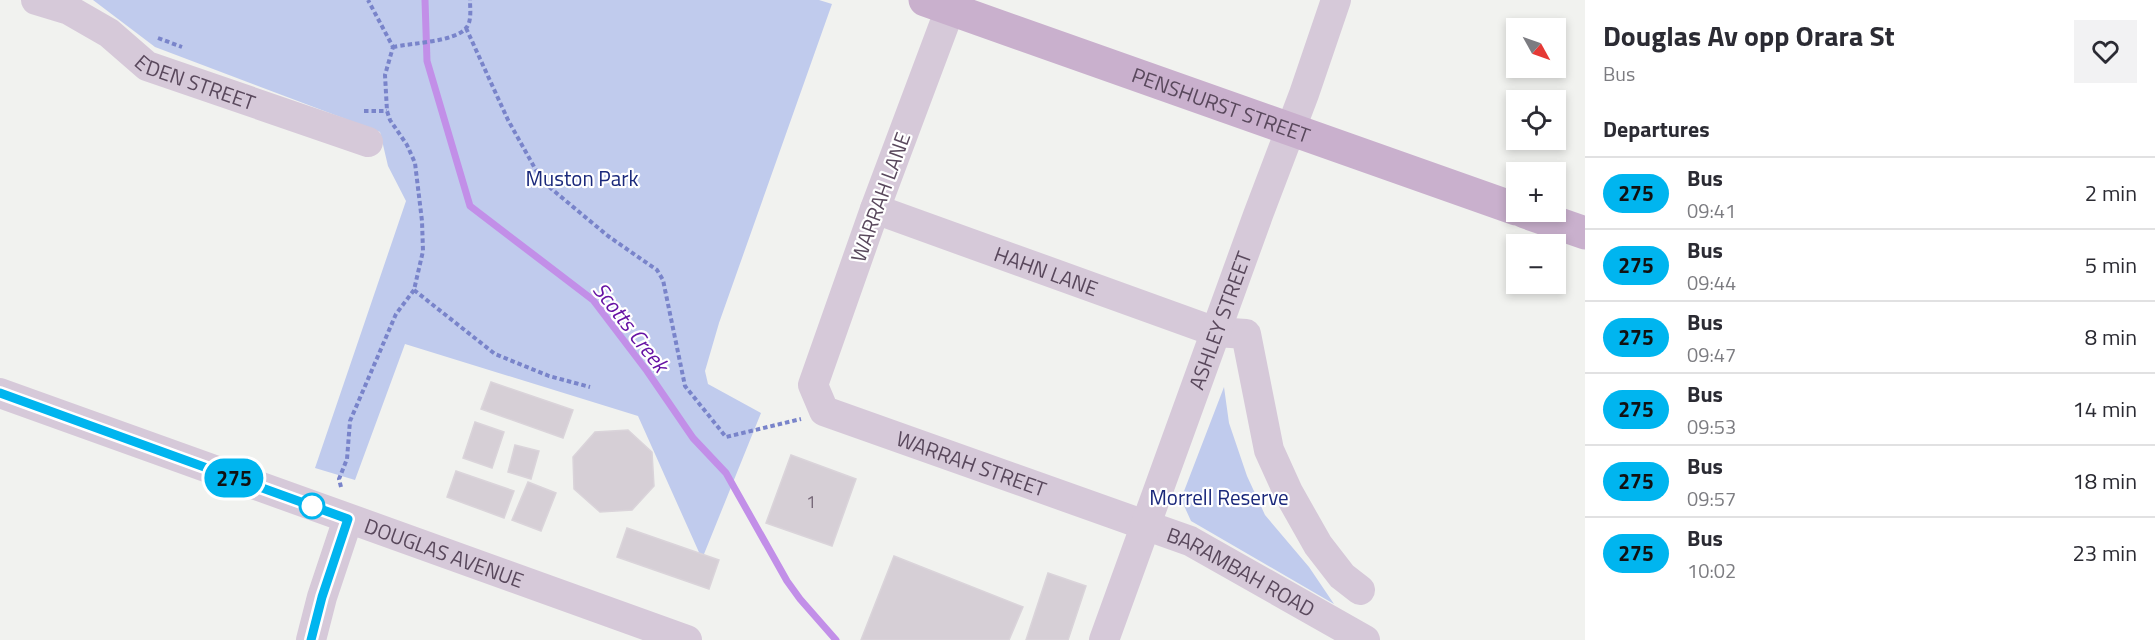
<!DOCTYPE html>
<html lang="en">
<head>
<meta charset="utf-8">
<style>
	body { margin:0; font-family:"Titillium Web",sans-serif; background:#f2f2f3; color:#2b2b33; height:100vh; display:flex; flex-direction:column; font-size:22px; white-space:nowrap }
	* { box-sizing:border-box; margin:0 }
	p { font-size:20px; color:#7c7c81 }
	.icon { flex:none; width:33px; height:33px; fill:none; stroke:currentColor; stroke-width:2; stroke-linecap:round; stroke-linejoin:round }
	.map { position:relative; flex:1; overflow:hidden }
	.panel { display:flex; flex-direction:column; background:#fff; width:570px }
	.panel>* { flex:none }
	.badge { padding:0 12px; border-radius:20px; font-size:21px; line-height:39px }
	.needle { width:39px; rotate:130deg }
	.buttons { position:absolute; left:1506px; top:18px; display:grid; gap:12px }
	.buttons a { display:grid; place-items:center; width:60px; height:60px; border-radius:0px; background:#fff; box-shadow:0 3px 9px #0003; font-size:30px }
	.map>.badge { position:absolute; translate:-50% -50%; box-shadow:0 0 0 3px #fff }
	h2 { padding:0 18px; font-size:22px; line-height:54px }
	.round { display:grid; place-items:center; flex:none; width:63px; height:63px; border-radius:0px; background:#f2f2f3 }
	.summary { display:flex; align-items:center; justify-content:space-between; height:102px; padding:0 18px }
	h1 { font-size:28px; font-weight:700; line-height:45px }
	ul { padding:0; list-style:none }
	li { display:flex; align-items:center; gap:18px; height:72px; padding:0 18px; border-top:2px solid #e1e1e2 }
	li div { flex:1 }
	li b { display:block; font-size:22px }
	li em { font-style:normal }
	li .badge { min-width:66px; font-weight:700; text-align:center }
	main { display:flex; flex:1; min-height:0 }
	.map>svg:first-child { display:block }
	.green { fill:#c0cbed }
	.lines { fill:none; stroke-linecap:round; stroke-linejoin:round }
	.stream { stroke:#c28fe8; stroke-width:7 }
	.building { fill:#d6cfd6; stroke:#dad4da; stroke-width:1.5 }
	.path { stroke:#7984ca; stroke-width:4; stroke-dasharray:4.5 3; stroke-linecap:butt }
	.minor { stroke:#d6c9d9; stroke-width:30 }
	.major { stroke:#c9b0cd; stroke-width:33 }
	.line-casing { stroke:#fff; stroke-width:14 }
	.line { stroke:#00b5ef; stroke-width:9 }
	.stop-dot { fill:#fff; stroke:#00b5ef; stroke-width:3 }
	.labels { text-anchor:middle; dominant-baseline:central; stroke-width:4.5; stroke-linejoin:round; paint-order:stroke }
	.number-label { font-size:18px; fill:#786a7a }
	.street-label { font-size:21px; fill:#59485c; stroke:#fff }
	.park-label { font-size:21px; fill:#1b297b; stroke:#fff }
	.water-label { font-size:22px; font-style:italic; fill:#6613a4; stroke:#fff }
</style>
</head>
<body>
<main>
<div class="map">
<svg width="1585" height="640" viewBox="0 0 1585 640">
	<rect width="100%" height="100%" fill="#f1f2ef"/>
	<!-- green -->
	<path class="green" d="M93,0H819L832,4L719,323L705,371L708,384L761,413L702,559L638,416L405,344L355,480L315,468L406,201L388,166L380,132L155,47Z
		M1224,387L1229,423L1247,476L1265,515L1309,567L1334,604L1191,521L1181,499Z"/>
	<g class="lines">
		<!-- stream -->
		<path class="stream" d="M425,0L427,61L470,206L593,300L647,371L693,438L726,473L787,581L800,599L836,640"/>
	</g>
	<!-- building -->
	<path class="building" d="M491,382L573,410L563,438L481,409Z
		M475,422L504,432L492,468L463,458Z
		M628,430L652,452L654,486L632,510L600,512L574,489L573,457L595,432Z
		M515,445L539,451L531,479L508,472Z
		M791,455L856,479L832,546L766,523Z
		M456,471L514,491L504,518L447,497Z
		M528,482L556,493L541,531L512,520Z
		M627,528L719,560L709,589L617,557Z
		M894,556L1023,607L1009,640H861Z
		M1048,573L1086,586L1068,640H1026Z"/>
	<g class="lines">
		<!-- path -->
		<path class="path" d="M466,28L508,120L542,181L608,236L657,270L663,280L685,386L726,437L801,419
			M158,38L182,47
			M393,47C411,43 455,42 466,28C472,22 470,8 470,0
			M364,111H387
			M414,290L495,354L549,376L590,387
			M341,487L339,479L347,459L350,421L396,314L414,290L423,251L422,221L415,163L407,145L390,120L387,111L385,75L393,47L368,0"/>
		<!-- minor -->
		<g class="minor">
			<path id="s1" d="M36,0L69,10L109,33L147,66L368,142"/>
			<path id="s2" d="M950,9L875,209L813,385L824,411L1190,541L1365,640"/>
			<path id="s3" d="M875,209L1216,332L1246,334L1269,450L1288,492L1318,545L1342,576L1360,590"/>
			<path id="s4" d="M0,393L687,640"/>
			<path d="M311,640L322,597L348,519"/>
			<path id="s5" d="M1104,640L1258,215L1304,94L1336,0"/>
		</g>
		<!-- major -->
		<g class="major">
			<path id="s6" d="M925,0L1516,209"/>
			<path d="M1525,212L1585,233"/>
		</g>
	</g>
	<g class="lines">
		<!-- line casing -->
		<g class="line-casing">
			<path id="line" d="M0,393L348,519L322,597L311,640"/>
		</g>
		<!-- line -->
		<use href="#line" class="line"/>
	</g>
	<!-- markers -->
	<circle class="stop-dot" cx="312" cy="506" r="12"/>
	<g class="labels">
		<!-- number labels -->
		<g class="number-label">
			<text x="811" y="501">1</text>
		</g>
		<!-- street labels -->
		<g class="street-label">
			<text stroke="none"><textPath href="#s1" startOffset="182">EDEN STREET</textPath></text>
			<text stroke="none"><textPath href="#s6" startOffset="314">PENSHURST STREET</textPath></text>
			<text transform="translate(880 197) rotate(-70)">WARRAH LANE</text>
			<text stroke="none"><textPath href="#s3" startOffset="182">HAHN LANE</textPath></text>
			<text stroke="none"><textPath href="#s5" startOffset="340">ASHLEY STREET</textPath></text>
			<text stroke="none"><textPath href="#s2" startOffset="585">WARRAH STREET</textPath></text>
			<text stroke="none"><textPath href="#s4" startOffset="472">DOUGLAS AVENUE</textPath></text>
			<text stroke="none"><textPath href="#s2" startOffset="876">BARAMBAH ROAD</textPath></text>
		</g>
		<!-- park labels -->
		<g class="park-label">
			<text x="582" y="178">Muston Park</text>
			<text x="1219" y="497">Morrell Reserve</text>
		</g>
		<!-- water labels -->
		<g class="water-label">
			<text transform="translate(631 327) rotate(52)">Scotts Creek</text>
		</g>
	</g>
</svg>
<div class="buttons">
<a><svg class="needle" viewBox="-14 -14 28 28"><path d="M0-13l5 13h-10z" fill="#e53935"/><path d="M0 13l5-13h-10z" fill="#7c7c81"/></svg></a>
<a><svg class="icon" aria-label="locate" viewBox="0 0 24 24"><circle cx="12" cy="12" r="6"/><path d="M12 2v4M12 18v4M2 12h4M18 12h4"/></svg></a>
<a>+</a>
<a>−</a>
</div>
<b class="badge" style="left:234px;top:478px;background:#00b5ef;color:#111">275</b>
</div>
<section class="panel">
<div class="summary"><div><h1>Douglas Av opp Orara St</h1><p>Bus</p></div><a class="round"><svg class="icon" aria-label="heart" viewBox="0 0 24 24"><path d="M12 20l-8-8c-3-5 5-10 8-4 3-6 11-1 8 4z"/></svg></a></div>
<h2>Departures</h2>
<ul>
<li><span class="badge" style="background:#00b5ef;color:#111">275</span><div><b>Bus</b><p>09:41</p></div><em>2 min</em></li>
<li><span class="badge" style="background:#00b5ef;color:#111">275</span><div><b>Bus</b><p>09:44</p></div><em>5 min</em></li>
<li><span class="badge" style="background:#00b5ef;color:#111">275</span><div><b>Bus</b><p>09:47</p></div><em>8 min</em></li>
<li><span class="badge" style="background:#00b5ef;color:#111">275</span><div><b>Bus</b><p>09:53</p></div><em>14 min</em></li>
<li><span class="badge" style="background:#00b5ef;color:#111">275</span><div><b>Bus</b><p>09:57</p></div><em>18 min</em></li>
<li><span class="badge" style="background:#00b5ef;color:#111">275</span><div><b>Bus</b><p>10:02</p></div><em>23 min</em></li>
</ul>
</section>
</main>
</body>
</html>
